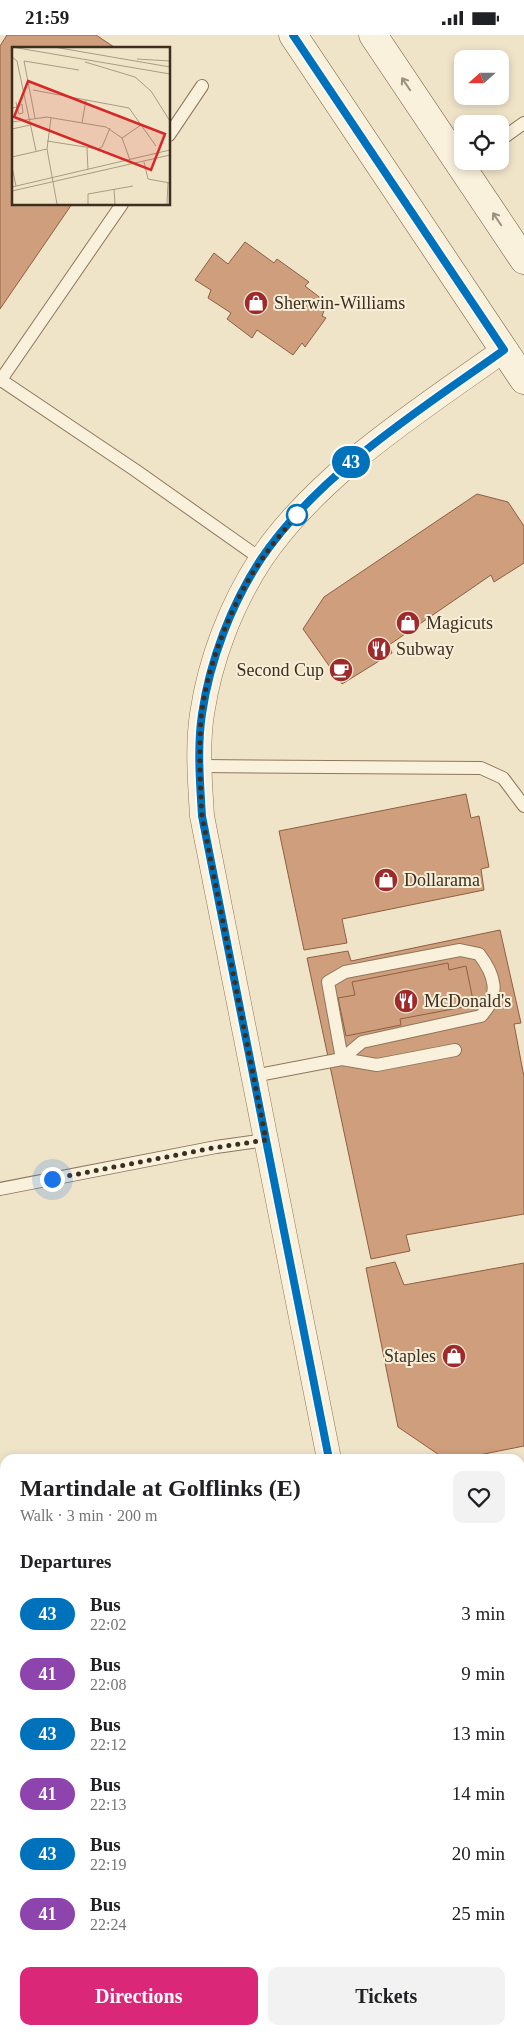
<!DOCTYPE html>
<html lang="en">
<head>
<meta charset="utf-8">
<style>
	body { margin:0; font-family:"Times New Roman",serif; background:#f2f2f2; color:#202124; height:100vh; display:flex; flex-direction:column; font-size:19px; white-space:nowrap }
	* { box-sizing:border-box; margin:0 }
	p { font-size:16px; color:#757577 }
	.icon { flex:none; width:28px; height:28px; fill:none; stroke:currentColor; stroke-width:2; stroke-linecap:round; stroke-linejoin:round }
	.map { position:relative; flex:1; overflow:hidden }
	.side { position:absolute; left:0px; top:1419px; width:525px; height:581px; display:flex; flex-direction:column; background:#fff; border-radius:15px 15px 0 0; box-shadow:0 2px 8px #0003 }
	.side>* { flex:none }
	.badge { padding:0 10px; border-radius:16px; font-size:18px; line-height:32px }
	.needle { width:32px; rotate:249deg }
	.tools { position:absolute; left:454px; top:15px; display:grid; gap:10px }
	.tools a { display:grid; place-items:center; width:55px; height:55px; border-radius:10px; background:#fff; box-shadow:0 2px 8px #0003; font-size:25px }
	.you { position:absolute; width:25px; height:25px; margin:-12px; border:4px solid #fff; border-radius:50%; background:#1a73e8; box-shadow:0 0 0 8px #1a73e833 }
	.map>.badge { position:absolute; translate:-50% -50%; box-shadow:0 0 0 2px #fff }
	h2 { padding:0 20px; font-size:19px; line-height:45px }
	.round { display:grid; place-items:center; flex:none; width:52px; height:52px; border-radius:10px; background:#f2f2f2 }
	.headline { display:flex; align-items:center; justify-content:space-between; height:85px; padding:0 20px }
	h1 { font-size:24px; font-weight:800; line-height:38px }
	.primary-button { display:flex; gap:10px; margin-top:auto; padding:10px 20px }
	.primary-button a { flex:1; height:58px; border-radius:10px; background:#db2777; color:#fff; font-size:20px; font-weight:800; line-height:58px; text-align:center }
	.primary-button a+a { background:#f2f2f2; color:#202124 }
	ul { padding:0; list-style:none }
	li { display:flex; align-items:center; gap:15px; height:60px; padding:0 20px }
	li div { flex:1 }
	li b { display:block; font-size:19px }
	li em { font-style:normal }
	li .badge { min-width:55px; font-weight:700; text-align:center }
	.status { display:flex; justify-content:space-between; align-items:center; height:35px; padding:0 25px; background:#fff; direction:ltr }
	.status svg { height:14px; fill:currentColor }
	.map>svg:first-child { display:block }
	.building { fill:#cf9f7d; stroke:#8d5f41 }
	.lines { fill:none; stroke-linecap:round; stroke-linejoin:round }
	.lane-casing { stroke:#8d765c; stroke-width:14 }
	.street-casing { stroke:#8d765c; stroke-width:25 }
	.secondary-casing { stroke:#6f573f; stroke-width:29 }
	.lane { stroke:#faf1dc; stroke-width:12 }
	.street { stroke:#faf1dc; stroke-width:24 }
	.secondary { stroke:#faf1dc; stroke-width:28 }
	.oneway { stroke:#9c907e }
	.line-casing { stroke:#fff; stroke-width:11 }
	.line { stroke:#0072bc; stroke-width:8 }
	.walk { stroke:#3d2e20; stroke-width:5; stroke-dasharray:0 9 }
	.stop-dot { fill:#fff; stroke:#0072bc; stroke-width:2.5 }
	.labels { text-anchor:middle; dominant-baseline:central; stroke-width:4; stroke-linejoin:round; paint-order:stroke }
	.poi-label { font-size:18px; fill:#3d2e20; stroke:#f7eed8; text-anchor:start }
	.inset-road { fill:none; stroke:#a89b85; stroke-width:1 }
	.view { fill:#d62828; fill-opacity:0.15; stroke:#d62828; stroke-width:2.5 }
	.inset-edge { fill:none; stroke:#3d2e20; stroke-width:2.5 }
</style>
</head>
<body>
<div class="status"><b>21:59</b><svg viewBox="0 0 49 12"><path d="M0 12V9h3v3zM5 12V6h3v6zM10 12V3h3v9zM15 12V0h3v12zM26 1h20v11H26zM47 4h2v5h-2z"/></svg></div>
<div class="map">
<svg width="524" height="1999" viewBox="0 0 524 1999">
	<rect width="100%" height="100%" fill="#f0e4c8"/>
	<!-- building -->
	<path class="building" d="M7,0H96L117,14H14V169H72L0,274V11Z
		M245,207L274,228L277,224L309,247L305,251L327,268L322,281L326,283L305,312L302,308L293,320L257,295L252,303L227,284L231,278L208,263L211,255L195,245L214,218L228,229Z
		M477,459L508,467L524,491V528L494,547L491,540L389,610L392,618L342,649L303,594L324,562Z
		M466,759L471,783L479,781L489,832L481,834L484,855L342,884L347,908L304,915L279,796Z
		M500,895L521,988L514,989L524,1042V1179L406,1200L410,1216L371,1224L307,923L348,916L351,926Z
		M448,928L449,935L466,931L474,970L400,984L401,990L346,1001L338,963L355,960L352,947Z
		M395,1227L404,1250L524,1228V1411L459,1424H445L398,1392L366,1233Z
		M0,1635L5,1665V1937L0,1938Z
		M520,1985L524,1991V1999H415L413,1995H520Z"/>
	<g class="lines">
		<!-- lane casing -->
		<g class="lane-casing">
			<path id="lane" d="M169,100L202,51
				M500,105L524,88
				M1,345L135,435L261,524
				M0,346L122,169
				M200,731L481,733L503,743L524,771
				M460,915L479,919C495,940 501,960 481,981L362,1007L342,1024L328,947L345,937Z
				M253,1041L342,1024L377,1030L455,1015
				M0,1154L216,1112L266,1105
				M0,1439L5,1467
				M520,1768L524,1765
				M285,1995L287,1999
				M371,1995L375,1999
				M0,1996L5,1993
				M159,1999L166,1995
				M394,1999L397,1995"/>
		</g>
		<!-- street casing -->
		<g class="street-casing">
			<path id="street" d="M329,1424L202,781C200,748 197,712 202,679C210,625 231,570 261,524C319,438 420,375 504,315
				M520,1490L524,1489
				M520,1876L524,1882"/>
		</g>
		<!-- secondary casing -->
		<g class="secondary-casing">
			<path id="secondary" d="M293,0L524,345
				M373,0L524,225"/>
		</g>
		<!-- lane -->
		<use href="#lane" class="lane"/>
		<!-- street -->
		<use href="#street" class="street"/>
		<!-- secondary -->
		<use href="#secondary" class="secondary"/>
	</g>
	<!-- one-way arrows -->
	<defs><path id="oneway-shaft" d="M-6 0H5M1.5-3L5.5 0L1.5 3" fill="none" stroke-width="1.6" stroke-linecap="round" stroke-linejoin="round" transform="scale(1.25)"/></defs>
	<g class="oneway">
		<use href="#oneway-shaft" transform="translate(406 49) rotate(-124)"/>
		<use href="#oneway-shaft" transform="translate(497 184) rotate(-124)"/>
	</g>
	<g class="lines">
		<!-- line casing -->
		<g class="line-casing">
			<path id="line" d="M293,0L504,315C420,375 319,438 261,524C231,570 210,625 202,679C197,712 200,748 202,781L329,1424"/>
		</g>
		<!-- line -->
		<use href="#line" class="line"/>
		<!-- walk -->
		<path class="walk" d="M52,1144L213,1113L266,1105L202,781C200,749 199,715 201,683C206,633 233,564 262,524C272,509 286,493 297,480"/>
	</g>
	<!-- icons -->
	<defs>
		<g id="shop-disc" transform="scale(1.25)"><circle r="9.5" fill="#9e2a2b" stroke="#f7eed8"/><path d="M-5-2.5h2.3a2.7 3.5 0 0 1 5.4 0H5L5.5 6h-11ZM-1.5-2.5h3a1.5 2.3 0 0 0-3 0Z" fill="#fff"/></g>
		<g id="restaurant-disc" transform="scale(1.25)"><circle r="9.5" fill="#9e2a2b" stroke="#f7eed8"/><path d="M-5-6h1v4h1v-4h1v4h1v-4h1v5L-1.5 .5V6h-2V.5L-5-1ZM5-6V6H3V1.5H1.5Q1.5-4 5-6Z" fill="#fff"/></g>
		<g id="cafe-disc" transform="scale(1.25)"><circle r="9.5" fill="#9e2a2b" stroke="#f7eed8"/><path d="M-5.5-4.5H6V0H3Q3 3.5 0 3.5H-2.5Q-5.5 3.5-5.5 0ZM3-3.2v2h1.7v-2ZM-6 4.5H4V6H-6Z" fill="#fff"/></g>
	</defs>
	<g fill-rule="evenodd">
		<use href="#shop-disc" x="256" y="268"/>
		<use href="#shop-disc" x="408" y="588"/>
		<use href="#restaurant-disc" x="379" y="614"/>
		<use href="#cafe-disc" x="341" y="635"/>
		<use href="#shop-disc" x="386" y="845"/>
		<use href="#restaurant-disc" x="406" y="966"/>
		<use href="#shop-disc" x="454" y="1321"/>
	</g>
	<!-- markers -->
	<circle class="stop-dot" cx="297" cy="480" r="10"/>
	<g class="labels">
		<!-- poi labels -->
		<g class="poi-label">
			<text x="274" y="268">Sherwin-Williams</text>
			<text x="426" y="588">Magicuts</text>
			<text x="396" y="614">Subway</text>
			<text x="324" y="635" text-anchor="end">Second Cup</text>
			<text x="404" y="845">Dollarama</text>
			<text x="424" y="966">McDonald's</text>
			<text x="436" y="1321" text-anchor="end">Staples</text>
		</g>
	</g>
	<!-- overview -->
	<g transform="translate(12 12)">
		<rect width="158" height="158" fill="#f0e4c8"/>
		<path class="inset-road" d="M0,0L158,27M42,0L158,20M0,10L5,14L24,104M125,12L158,14M73,15L123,30L139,44L158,74M21,43L117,61L144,99M0,61L5,60H6L10,57L11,66L7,67L5,60L4,55M23,71L12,14L67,23M39,71L35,102L45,157M0,75L35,70L94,80L110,91L118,113M70,76L74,53M0,82L18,78M110,91L129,78M35,94L86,102L90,100L98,81M75,101L76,123M0,110L35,102M132,115L136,132L158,136M0,120L4,139M0,140L158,103M102,142L103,157M0,144L158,108M76,157V147L121,139M155,157L156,135"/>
		<path class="view" d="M16,34L153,87L139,123L2,70Z"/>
		<rect width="158" height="158" class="inset-edge"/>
	</g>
</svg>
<div class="tools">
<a><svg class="needle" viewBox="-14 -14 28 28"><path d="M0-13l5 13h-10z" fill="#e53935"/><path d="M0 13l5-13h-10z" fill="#757577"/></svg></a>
<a><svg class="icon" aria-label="locate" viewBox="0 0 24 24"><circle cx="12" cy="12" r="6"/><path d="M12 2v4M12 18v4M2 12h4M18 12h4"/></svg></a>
</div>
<div class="you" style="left:52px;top:1144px"></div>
<b class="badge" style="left:351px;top:427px;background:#0072bc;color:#fff">43</b>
<section class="side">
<div class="headline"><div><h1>Martindale at Golflinks (E)</h1><p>Walk · 3 min · 200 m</p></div><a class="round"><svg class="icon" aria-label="heart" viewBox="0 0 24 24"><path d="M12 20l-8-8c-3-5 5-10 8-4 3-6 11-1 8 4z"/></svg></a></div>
<h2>Departures</h2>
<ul>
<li><span class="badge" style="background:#0072bc;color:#fff">43</span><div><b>Bus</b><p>22:02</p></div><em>3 min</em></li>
<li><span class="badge" style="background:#8e44ad;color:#fff">41</span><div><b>Bus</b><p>22:08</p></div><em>9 min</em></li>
<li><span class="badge" style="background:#0072bc;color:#fff">43</span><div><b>Bus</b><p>22:12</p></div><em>13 min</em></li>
<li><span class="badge" style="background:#8e44ad;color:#fff">41</span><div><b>Bus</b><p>22:13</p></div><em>14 min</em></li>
<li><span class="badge" style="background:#0072bc;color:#fff">43</span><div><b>Bus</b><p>22:19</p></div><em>20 min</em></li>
<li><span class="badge" style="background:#8e44ad;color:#fff">41</span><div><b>Bus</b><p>22:24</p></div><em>25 min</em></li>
</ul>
<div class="primary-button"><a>Directions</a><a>Tickets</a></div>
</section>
</div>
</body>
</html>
